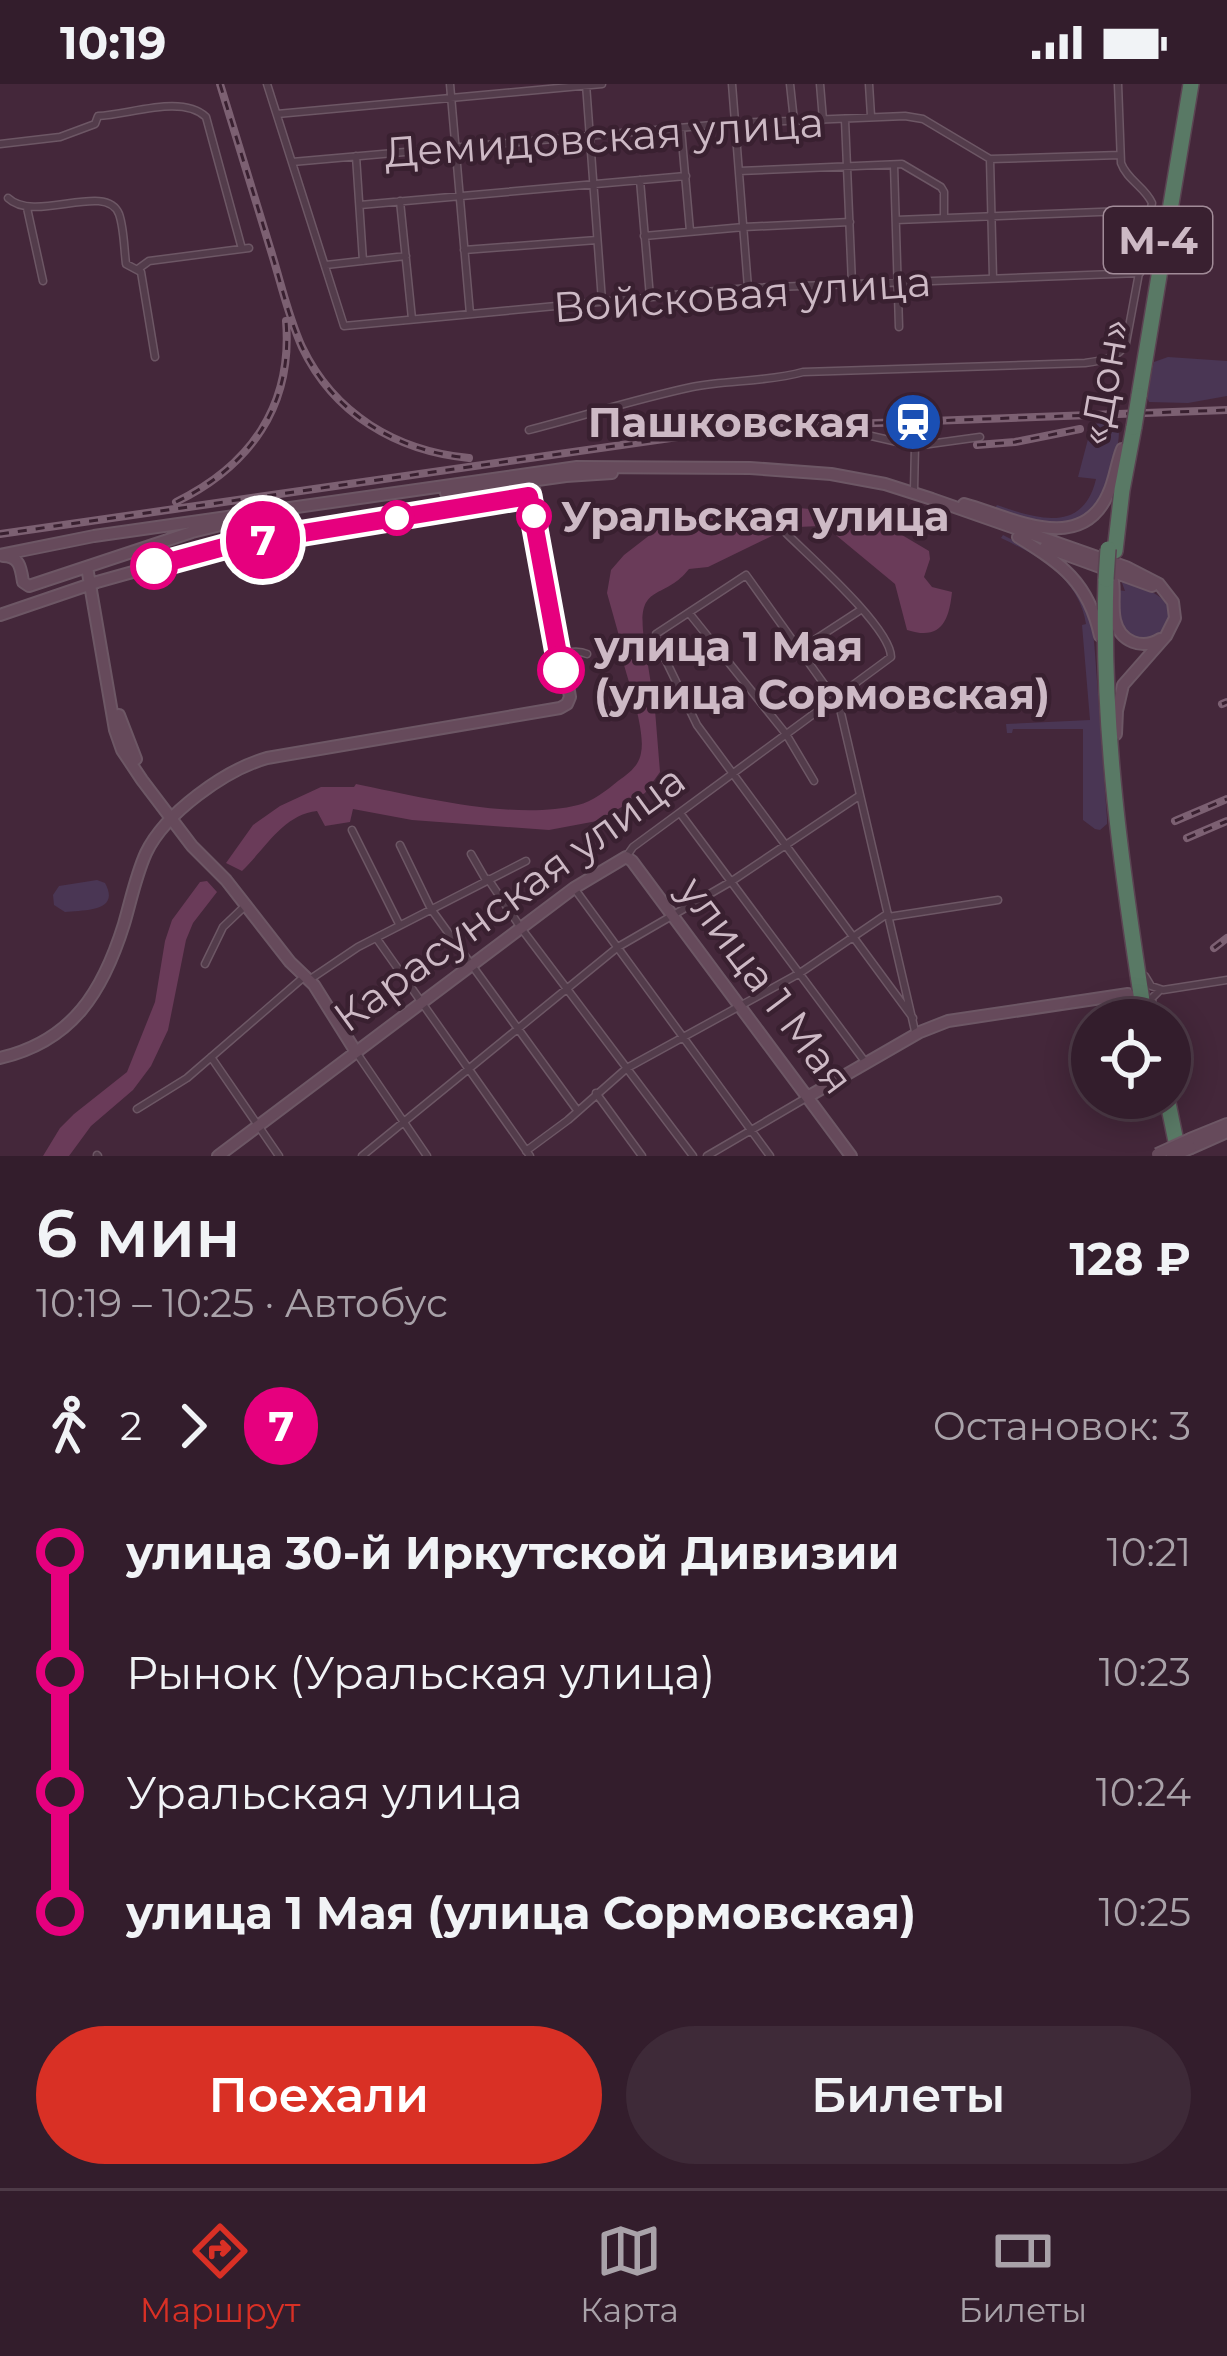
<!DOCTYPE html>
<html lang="ru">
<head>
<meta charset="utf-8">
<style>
	body { margin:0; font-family:Montserrat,sans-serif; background:#3e2a38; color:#f1f3f6; height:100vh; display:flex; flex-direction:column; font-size:45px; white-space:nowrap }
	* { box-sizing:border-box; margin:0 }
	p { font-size:39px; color:#a9a2a9 }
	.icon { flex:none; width:66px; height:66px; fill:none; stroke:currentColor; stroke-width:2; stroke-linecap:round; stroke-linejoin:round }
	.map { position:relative; height:1072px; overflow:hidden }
	.sheet { display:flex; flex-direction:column; background:#331d2c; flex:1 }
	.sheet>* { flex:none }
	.badge { padding:0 24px; border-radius:39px; font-size:42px; line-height:78px }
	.controls { position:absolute; left:1071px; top:915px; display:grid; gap:24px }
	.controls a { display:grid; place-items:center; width:120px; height:120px; border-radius:50%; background:#331d2c; box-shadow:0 6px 30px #0003,0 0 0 3px #4e3b48; font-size:60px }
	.map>.badge { position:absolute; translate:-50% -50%; box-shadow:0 0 0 6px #fff }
	.legs { display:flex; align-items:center; gap:18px; height:132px; padding:0 36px; font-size:39px }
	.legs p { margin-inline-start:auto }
	.summary { display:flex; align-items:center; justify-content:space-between; height:204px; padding:0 36px }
	h1 { font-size:66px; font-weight:600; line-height:90px }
	.action { display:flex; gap:24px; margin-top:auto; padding:24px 36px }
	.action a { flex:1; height:138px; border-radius:72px; background:#d93025; color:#fff; font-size:48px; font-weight:600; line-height:138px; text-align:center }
	.action a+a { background:#3e2a38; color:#f1f3f6 }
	ul { padding:0 36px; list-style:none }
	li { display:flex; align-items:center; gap:42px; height:120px; font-size:45px }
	li i { display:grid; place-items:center; width:18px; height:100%; margin:0 15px; background:currentColor }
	li i::after { content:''; width:30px; height:30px; margin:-15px; border:9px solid; border-radius:50%; background:#331d2c }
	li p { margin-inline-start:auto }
	li:first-child i { background:linear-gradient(#0000 50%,currentColor 0) }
	li:last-child i { background:linear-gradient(currentColor 50%,#0000 0) }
	.status { display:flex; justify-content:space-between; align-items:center; height:84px; padding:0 60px; background:#331d2c; direction:ltr }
	.status svg { height:33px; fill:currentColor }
	.tab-bar { display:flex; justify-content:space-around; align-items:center; height:168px; border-top:3px solid #4e3b48; background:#331d2c; font-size:33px; color:#a9a2a9 }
	.tab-bar a { display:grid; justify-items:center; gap:6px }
	.tab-bar .on { color:#d93025 }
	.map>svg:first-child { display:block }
	.green { fill:#4a3654 }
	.water { fill:#6a3b59 }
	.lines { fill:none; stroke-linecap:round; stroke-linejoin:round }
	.street-casing { stroke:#6d5765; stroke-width:9 }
	.secondary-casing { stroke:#6d5765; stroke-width:14 }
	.highway-casing { stroke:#5b4352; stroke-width:18 }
	.street { stroke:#533c4b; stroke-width:6 }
	.secondary { stroke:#664a5b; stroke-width:10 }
	.highway { stroke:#597965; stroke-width:15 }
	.rail-casing { stroke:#7c6072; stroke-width:8 }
	.rail { stroke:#392030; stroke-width:3; stroke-dasharray:9; stroke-linecap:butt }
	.secondary-bridge-casing { stroke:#6d5765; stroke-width:14; stroke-linecap:butt }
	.highway-bridge-casing { stroke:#5b4352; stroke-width:18; stroke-linecap:butt }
	.secondary-bridge { stroke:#664a5b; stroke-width:10 }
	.highway-bridge { stroke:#597965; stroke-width:15 }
	.line-1-casing { stroke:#fff; stroke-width:27 }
	.line-1 { stroke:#e6007e; stroke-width:18 }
	.stop-1-dot { fill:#fff; stroke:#e6007e; stroke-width:6 }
	.labels { text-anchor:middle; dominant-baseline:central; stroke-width:9; stroke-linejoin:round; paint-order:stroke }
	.shield { fill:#392030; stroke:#a18b98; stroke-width:3 }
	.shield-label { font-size:39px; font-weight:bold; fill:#cdb9c5 }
	.street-label { font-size:42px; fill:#cdb9c5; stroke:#392030 }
	.poi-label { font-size:42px; font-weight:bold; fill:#cdb9c5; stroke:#392030; text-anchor:end }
	.stop-label { font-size:42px; font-weight:bold; fill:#cdb9c5; stroke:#392030; text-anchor:start }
</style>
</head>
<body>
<div class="status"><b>10:19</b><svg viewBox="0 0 49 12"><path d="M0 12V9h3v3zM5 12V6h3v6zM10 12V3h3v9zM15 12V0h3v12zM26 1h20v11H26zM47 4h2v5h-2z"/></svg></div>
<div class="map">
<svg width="1227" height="1072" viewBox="0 0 1227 1072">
	<rect width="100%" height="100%" fill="#44273a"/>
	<!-- green -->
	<path class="green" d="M1168,273L1227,277V312L1188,319L1149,318L1146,311L1154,278Z
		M1118,338C1121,355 1116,370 1111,386C1093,455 1049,443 995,424L997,421C1037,435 1083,450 1096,395L1078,393L1092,340Z
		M1003,451L1047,474L1062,486L1081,513L1093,547L1095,569L1107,734V740L1100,746L1095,745L1083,736V645H1013L1012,649H1007L1006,640L1090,636L1082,541L1086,540C1079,494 1039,472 1001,454Z
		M1121,496C1152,506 1191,519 1156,556L1135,557L1117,538V506L1125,507Z
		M97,796L105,799C121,828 84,826 65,828L54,821L53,811L59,802Z"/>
	<!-- water -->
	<path class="water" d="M799,424C823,426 853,428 871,444L881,441L887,448L902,451L929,467L930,475L924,493L932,503L952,508C949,537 941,557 907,546L895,500L831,447L820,442L798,443L796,429Z
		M773,430L774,451L708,483L689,485C663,518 636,497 644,555L621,559L607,509L611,486L624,471L655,447L696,431Z
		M645,562L655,626L660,688L645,709L627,720L597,737L549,746L412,736L353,725L350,738L325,742L317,727C284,730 265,765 242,787L226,779L253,741L280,722L321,703H354L356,700C420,713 516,737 578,721C592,718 607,706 618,697C628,690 639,682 641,669C646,646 627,594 621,570L622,563Z
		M207,797L217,808L193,839L186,856L168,946L151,982L133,1006L91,1042L69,1072H43L60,1044L74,1030L127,988L155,918L165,857L172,836L200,798Z"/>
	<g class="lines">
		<!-- street casing -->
		<g class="street-casing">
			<path id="street" d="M267,0L344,242L748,204L1140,189
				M450,0L470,230
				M586,0L602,217
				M732,0L748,204
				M790,0L794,37
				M820,0L823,36
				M869,0L871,32
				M277,30L602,0
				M845,36L852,200
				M681,45L690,147
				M0,60L60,53L95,40L98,32C129,31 182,10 206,33L242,165
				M356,72L363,177
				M990,75L993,194
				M292,78L735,39L905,32L923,35L990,75L1120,71
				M894,81L899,243
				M739,87L902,80L941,103L944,108V134
				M640,96L650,213
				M8,114C35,140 106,97 119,130C124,144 124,164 126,180L141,188L155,273
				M400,117L412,235
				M360,121L686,92
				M27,124L43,197
				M896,136L1150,126
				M644,152L744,143L850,138
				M464,166L597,156
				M326,181L406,172
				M138,185L149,177L249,164
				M529,346C583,332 636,315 692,303C728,296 767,298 803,288L1085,279C1100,277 1120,274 1126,259L1152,119C1145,103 1127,96 1121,79L1118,0
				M867,351L915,362
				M914,406L915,362L980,353
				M689,529L786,650L814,697
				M799,566L862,525
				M557,574C564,567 579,566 587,570
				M837,612L915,947
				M834,614L746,491L656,550V556L697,641L913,934
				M680,729L866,979
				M352,746L399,840
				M400,761L431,825L577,1026
				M471,770L486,796
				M626,773L633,763L891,573C891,544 809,472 786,449
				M488,795L521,844L693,1072
				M574,804L770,1072
				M888,833L998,816
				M377,855L530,1072
				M205,880L223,843L245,822
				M1145,892L1151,902L1163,906L1227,896
				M309,896L358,863L526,777
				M1154,936L1152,914L1159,907
				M356,968L427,1072
				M211,973L279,1072
				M596,1009L642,1072
				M137,1025L187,994L305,892
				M526,1067L568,1036L627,984L800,889L887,830
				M97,1071L98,1072
				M362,1072L618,863L732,797L859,712
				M707,1072L806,1014"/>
		</g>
		<!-- secondary casing -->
		<g class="secondary-casing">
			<path id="secondary" d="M446,409L566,392L612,389
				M964,420C1009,432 1080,473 1108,410C1115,396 1116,380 1122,365
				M1018,453C1061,479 1089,499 1100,552
				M1045,463L1152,502
				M0,471L94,452L577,383L750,384L831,390L885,400L932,415L1126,483L1159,500L1173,518L1175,534L1166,552L1123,601L1117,627L1116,650
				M3,472C20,472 21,485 23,498L29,502L192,448L225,440
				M87,483L115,646L122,666L142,696L192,762L226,796L290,878L314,901L356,968
				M1113,497C1115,509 1112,523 1115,536C1120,558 1142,566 1160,555
				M0,531L97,498L222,463L522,413L533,411L536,414
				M119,631L136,675
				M0,974C73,957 103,907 124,840C131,816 136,791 146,769C165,729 225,686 267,674L560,624L567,620L570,613L532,392
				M809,1012L920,948L948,937L1128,910L1140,919
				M1190,1055L1227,1040
				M1191,1064L1227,1048
				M218,1072L574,804L626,773L632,777L851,1072"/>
		</g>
		<!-- highway casing -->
		<g class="highway-casing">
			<path id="highway" d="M1139,312L1191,0
				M1115,467L1122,406L1134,343
				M1106,495C1101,644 1122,789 1145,936
				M1167,1014L1179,1072"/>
		</g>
		<!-- street -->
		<use href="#street" class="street"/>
		<!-- secondary -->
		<use href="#secondary" class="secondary"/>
		<!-- highway -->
		<use href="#highway" class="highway"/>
		<!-- rail casing -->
		<g class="rail-casing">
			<path id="rail" d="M220,0C237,56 254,111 271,167C281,199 288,232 302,263C334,330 396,367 469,374
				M977,361L1015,358L1080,345
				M176,418C250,382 293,322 286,237
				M0,450L741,344L1227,326
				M1222,620L1227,618
				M1175,737L1227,715
				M1187,754L1227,737
				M1214,864L1227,854"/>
		</g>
		<!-- rail -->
		<use href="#rail" class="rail"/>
		<!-- secondary-bridge casing -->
		<g class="secondary-bridge-casing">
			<path id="secondary-bridge" d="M1157,1070L1190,1055
				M1172,1072L1191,1064"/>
		</g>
		<!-- highway-bridge casing -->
		<g class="highway-bridge-casing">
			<path id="highway-bridge" d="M1134,343L1139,312
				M1106,495L1108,465"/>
		</g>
		<!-- secondary-bridge -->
		<use href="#secondary-bridge" class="secondary-bridge"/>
		<!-- highway-bridge -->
		<use href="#highway-bridge" class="highway-bridge"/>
	</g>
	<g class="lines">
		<!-- line-1 casing -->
		<g class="line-1-casing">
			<path id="line-1" d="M154,482L231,461L529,412L561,586"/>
		</g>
		<!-- line-1 -->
		<use href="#line-1" class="line-1"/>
	</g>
	<!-- icons -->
	<defs>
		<g id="station-disc" transform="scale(3)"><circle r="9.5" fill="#1a4fb4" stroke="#392030"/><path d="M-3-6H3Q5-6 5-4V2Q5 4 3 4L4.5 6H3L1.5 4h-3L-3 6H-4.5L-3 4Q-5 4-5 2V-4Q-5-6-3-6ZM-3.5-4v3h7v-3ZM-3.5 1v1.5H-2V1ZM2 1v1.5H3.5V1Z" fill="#fff"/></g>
	</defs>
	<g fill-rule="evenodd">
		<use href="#station-disc" x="913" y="338"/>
	</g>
	<!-- markers -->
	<g class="stop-1-dot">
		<circle cx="534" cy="432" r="15"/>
		<circle cx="397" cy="434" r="15"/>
		<circle cx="154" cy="482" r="21"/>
		<circle cx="561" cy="586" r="21"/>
	</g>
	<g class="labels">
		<!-- shield labels -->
		<rect class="shield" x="1104" y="123" width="108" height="66" rx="9"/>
		<g class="shield-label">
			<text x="1158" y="156">М-4</text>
		</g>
		<!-- street labels -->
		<g class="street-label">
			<text transform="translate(604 53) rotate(-4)">Демидовская улица</text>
			<text transform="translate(742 210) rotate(-4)">Войсковая улица</text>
			<text transform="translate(1104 298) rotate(-80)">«Дон»</text>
			<text transform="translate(509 814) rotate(-36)">Карасунская улица</text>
			<text transform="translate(766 901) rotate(53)">улица 1 Мая</text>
		</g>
		<!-- poi labels -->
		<g class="poi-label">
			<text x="871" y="338">Пашковская</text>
		</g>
		<!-- stop labels -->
		<g class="stop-label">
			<text x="561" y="432">Уральская улица</text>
			<text x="594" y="562">улица 1 Мая<tspan x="594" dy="48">(улица Сормовская)</tspan></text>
		</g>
	</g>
</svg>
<div class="controls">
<a><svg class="icon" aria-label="locate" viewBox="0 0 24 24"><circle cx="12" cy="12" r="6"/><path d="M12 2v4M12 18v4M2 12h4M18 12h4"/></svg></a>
</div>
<b class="badge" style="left:263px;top:456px;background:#e6007e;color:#fff">7</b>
</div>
<section class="sheet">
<div class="summary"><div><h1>6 мин</h1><p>10:19 – 10:25 · Автобус</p></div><b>128 ₽</b></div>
<div class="legs"><svg class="icon" aria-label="walk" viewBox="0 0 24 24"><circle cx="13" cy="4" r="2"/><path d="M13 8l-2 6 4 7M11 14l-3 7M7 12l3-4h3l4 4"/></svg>2<svg class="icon" aria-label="forward" viewBox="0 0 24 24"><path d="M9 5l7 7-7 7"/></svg><b class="badge" style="background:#e6007e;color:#fff">7</b><p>Остановок: 3</p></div>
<ul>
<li><i style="color:#e6007e"></i><b>улица 30-й Иркутской Дивизии</b><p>10:21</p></li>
<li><i style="color:#e6007e"></i><span>Рынок (Уральская улица)</span><p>10:23</p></li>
<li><i style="color:#e6007e"></i><span>Уральская улица</span><p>10:24</p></li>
<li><i style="color:#e6007e"></i><b>улица 1 Мая (улица Сормовская)</b><p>10:25</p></li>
</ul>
<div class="action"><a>Поехали</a><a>Билеты</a></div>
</section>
<nav class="tab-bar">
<a class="on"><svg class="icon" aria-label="directions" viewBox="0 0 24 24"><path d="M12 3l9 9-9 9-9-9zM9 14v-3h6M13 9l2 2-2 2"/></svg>Маршрут</a>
<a><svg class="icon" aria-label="map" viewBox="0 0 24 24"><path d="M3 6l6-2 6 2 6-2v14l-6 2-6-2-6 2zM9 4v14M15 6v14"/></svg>Карта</a>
<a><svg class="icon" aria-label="tickets" viewBox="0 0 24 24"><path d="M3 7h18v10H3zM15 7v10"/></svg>Билеты</a>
</nav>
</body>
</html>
